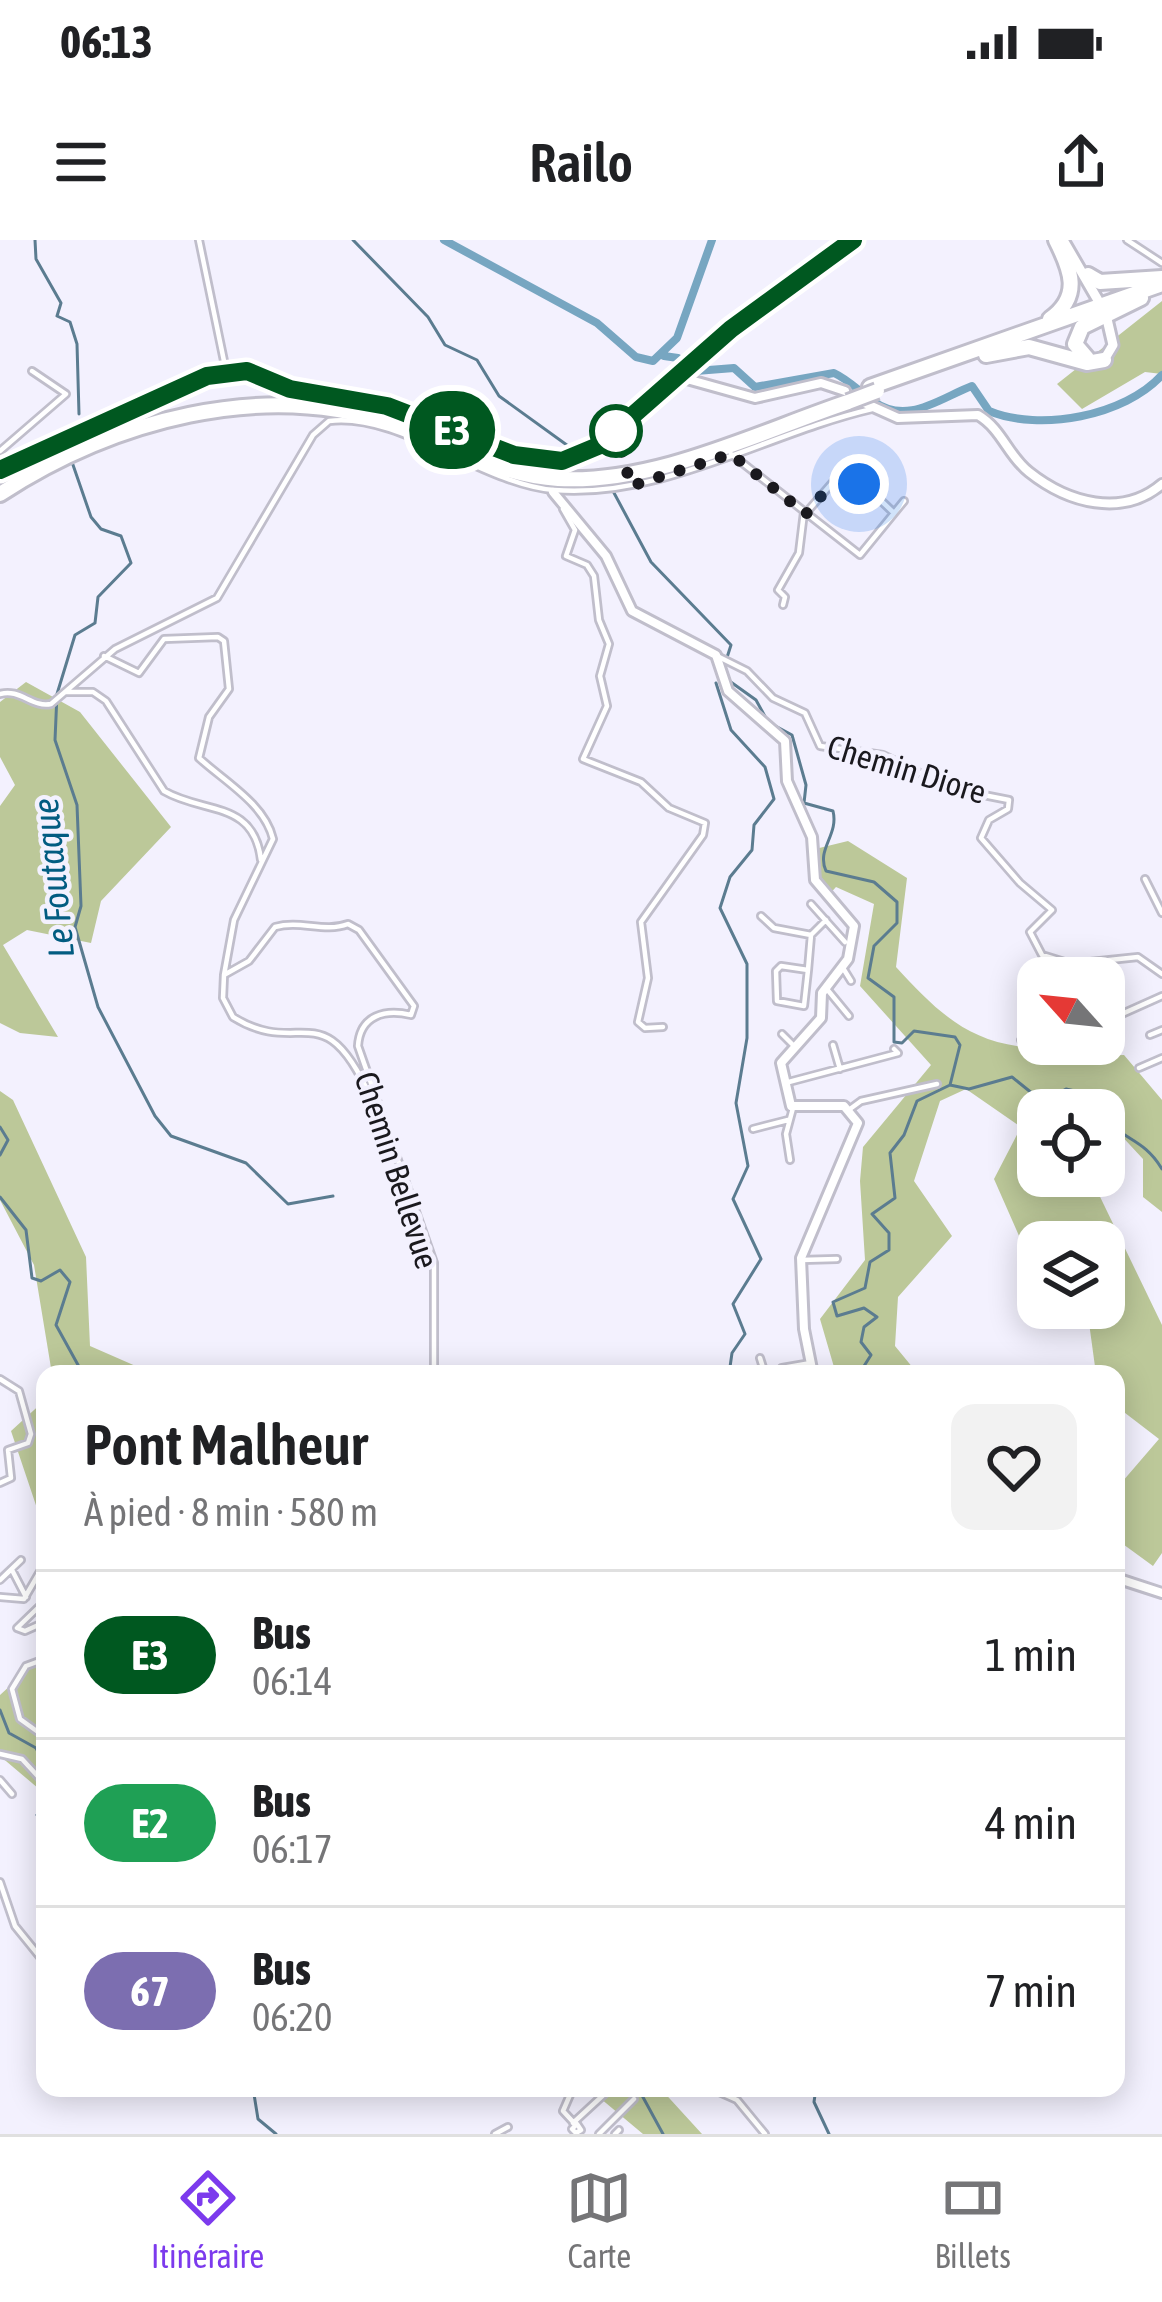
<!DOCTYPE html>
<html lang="fr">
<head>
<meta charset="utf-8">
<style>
	body { margin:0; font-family:"Asap Condensed",sans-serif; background:#f2f2f2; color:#202124; height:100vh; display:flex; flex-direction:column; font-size:45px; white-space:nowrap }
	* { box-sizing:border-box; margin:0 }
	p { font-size:39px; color:#757577 }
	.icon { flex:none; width:66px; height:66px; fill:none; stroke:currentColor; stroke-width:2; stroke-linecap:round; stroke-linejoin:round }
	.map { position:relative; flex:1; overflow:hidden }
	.details { position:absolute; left:36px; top:1125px; width:1089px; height:732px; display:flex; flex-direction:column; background:#fff; border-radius:24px; box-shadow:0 6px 30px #0003 }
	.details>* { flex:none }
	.badge { padding:0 24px; border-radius:39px; font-size:42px; line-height:78px }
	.needle { width:78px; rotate:297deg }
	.buttons { position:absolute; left:1017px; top:717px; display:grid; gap:24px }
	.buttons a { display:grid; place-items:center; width:108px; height:108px; border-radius:24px; background:#fff; box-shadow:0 6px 30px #0003; font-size:60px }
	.you { position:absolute; width:60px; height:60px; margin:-30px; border:9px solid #fff; border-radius:50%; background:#1a73e8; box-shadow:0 0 0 18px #1a73e833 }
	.map>.badge { position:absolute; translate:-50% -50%; box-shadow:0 0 0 6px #fff }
	.round { display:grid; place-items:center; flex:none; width:126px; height:126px; border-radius:24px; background:#f2f2f2 }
	.overview { display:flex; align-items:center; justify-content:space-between; height:204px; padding:0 48px }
	h1 { font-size:57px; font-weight:600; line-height:90px }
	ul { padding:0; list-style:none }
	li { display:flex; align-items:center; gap:36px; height:168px; padding:0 48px; border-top:3px solid #e0e0e0 }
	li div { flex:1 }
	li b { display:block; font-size:45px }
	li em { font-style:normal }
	li .badge { min-width:132px; font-weight:700; text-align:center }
	.status { display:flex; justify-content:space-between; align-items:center; height:84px; padding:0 60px; background:#fff; direction:ltr }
	.status svg { height:33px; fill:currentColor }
	header { display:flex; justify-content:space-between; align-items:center; height:156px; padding:0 48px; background:#fff; font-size:54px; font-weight:600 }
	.tabs { display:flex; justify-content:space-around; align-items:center; height:168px; border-top:3px solid #e0e0e0; background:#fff; font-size:33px; color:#757577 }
	.tabs a { display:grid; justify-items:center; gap:6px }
	.tabs .current { color:#7c3aed }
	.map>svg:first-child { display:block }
	.forest { fill:#bcc899 }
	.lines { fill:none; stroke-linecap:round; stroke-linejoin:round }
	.stream { stroke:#5b7c90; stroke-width:3 }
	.river { stroke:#77a6c1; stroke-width:8 }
	.minor-casing { stroke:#c0becb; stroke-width:10 }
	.tertiary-casing { stroke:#c0becb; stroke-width:14 }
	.secondary-casing { stroke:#c0becb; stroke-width:15 }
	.trunk-casing { stroke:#c0becb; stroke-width:20 }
	.minor { stroke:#fff; stroke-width:4.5 }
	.tertiary { stroke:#fff; stroke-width:8 }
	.secondary { stroke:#fff; stroke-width:9 }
	.trunk { stroke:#fff; stroke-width:14 }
	.trunk-bridge-casing { stroke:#c0becb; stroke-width:20; stroke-linecap:butt }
	.trunk-bridge { stroke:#fff; stroke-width:14 }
	.line-casing { stroke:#fff; stroke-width:27 }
	.line { stroke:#005820; stroke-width:18 }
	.walk { stroke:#1a191e; stroke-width:12; stroke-dasharray:0 21.6 }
	.stop-dot { fill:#fff; stroke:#005820; stroke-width:6 }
	.labels { text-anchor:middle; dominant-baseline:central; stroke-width:9; stroke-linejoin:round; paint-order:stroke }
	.street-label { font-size:33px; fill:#1a191e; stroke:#f3f1fe }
	.water-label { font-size:36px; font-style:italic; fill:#025c81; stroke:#f3f1fe }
</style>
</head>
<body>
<div class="status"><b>06:13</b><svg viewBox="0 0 49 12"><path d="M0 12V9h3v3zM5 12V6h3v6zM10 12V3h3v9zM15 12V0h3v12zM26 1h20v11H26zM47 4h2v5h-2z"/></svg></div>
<header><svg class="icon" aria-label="menu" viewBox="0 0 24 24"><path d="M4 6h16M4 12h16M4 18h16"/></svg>Railo<svg class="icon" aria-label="share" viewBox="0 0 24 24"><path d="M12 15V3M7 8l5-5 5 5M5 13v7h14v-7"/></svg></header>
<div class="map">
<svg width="1162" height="1894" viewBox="0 0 1162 1894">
	<rect width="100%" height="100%" fill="#f3f1fe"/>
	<!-- forest -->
	<path class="forest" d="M1162,61V134L1145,132L1082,169L1057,144Z
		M26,442L80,472L171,587L101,661L91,703L27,690L3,705L58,797L20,793L0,783V566L15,545L0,517V462Z
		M848,601L907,638L896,727C934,768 966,802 1026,807L1032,818L1124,815L1162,860V972L1143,957V919L1104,877V870L1084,857L1047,862L1048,870H1038V936H1090L1162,1085V1313L1153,1326L1116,1299V1249L1159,1199L1116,1166V1134H1096L1087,1068H1104V1002H1038V1017L1023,1005L994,939L1021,887L966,849L940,861L914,941L952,996L898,1057L895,1106L918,1134H836L820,1079L865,1020L860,941L863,907L931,825L860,746L874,664L836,647L825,659L811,610Z
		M0,851L13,860L86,1017L90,1106L154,1134H52L34,1025L0,960Z
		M45,1160V1292L11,1191Z
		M45,1414V1554L0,1516V1455Z
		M588,1848H660L702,1894H643Z"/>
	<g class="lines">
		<!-- stream -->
		<path class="stream" d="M35,0L36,19L61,63L57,76L70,82L77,104L79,174
			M353,0L428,77L445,105L477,120L499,156L571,208
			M72,222L91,277L101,289L121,296L131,323L98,357L95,383L75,395L57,454L55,500L77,565L81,666L75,687L98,767L155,876L171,896L246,923L288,964L333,956
			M613,251L651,322L731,405L723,430
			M728,440L756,460L768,482L792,495L806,545L804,563L833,571C839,595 816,609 826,631L874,642L897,662V683L874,706L868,738L894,757V802L902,803L914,791L955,797L960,805L950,845L969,849L1012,837L1043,862L1066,849L1088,854L1098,870
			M716,443L731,490L765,527L774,559L754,585L752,610L730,637L720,668L747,724V798L736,863L748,926L733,959L761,1019L733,1064L745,1094L732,1113L729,1134
			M1104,878C1125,901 1144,899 1162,929
			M0,887L8,900L0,915
			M0,957L26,990L32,1038L41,1041L60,1030L70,1042L56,1085L83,1134
			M859,1134L871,1115L861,1102L864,1087L877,1077L864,1068L837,1076L833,1062L865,1048L870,1022L889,1010V993L872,974L895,958L890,913L904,895L917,861L950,845
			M0,1470L9,1493L36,1508L45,1525
			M1116,1538L1121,1549L1116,1594
			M45,1565L37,1575L45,1578
			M253,1848L258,1879L276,1894
			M638,1848L663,1894
			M816,1848L814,1862L829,1894"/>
		<!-- river -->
		<path class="river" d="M444,0L597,83L636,117L653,121L677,98L712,0
			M664,116L678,118L696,131L734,128L755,147L834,133C849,140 860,152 873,161C907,186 940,158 972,146L989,171C1040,192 1125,176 1162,135"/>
		<!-- minor casing -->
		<g class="minor-casing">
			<path id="minor" d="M199,0L224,121
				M1127,0L1162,23
				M0,211L66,154L32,131
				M731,214L860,315L904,261
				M563,269L575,290L566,316L587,325L594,336L599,380L609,404L600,436L607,466L583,519L641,542L669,568L705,583L703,595L641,682L648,738L638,782L645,788L663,787
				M806,273L833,242L843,239L875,255L894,273
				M783,365L785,357L778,350L799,313L804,272
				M104,416L139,433L164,399L218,397L224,401L229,449L209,477L199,518C224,541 265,564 273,599L234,680L224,735L249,721L275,687C301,680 324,693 348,684L359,690L414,766L411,775C385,769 360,775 358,806L434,1023V1134
				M717,416L747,431L773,458L805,473L820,506L883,515L953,549L1009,560L1008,569L989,580L981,598L1020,643L1052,670L1030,692L1042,715L1071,724L1138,717L1162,734
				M65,452H93L106,461L164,551C203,574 254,560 261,620
				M0,454C20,448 32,468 51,464L115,409L217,358L313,195L329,181C399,172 482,244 554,250C663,259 768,193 872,169
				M1145,639L1162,673
				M811,664L845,702
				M761,676L774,688L811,695L808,730
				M811,695L826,680
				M781,726L808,730L804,766L777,761L776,731Z
				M843,728L851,741
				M224,735L223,758L233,777C302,820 322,749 372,860
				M826,748L849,776
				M1104,782L1162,756
				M782,794L793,805
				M1150,795L1162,790
				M1021,800L1038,799
				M833,805L840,829
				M1139,828L1162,818
				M785,843L898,813L894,809
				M850,869L861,861L937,844
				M753,889L788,880
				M790,920L786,894L793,868
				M801,1020L837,1019
				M760,1118L765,1134
				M782,1134V1128L811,1123
				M0,1139L19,1151L31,1194L28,1203L8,1210L11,1238L0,1243
				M12,1330L26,1357
				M0,1340L21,1320
				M0,1357L24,1359L45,1323
				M45,1361L17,1388L25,1391L45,1382
				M45,1419L26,1426L12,1449L20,1479L45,1497
				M0,1514L22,1519L45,1544
				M0,1540L12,1554
				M0,1642L15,1686L45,1723
				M573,1848L563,1871L575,1884
				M710,1848L737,1860L765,1894
				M573,1883L611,1848
				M577,1884L581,1890L576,1893L572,1889Z
				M495,1894L508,1887
				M599,1894L634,1859
				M615,1894L619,1890"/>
		</g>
		<!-- tertiary casing -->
		<g class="tertiary-casing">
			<path id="tertiary" d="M676,136L755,158L821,143L845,151
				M860,161L898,178L978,175C1002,189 1008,216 1029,232C1068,263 1122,278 1162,244
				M553,252L606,316L632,371L716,415L728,451L785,501L787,541L812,597L815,640L854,686L848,719L822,753L821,778L781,823L791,866H844L858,883L801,1018L804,1089L813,1134
				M1116,1338L1162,1353"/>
		</g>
		<!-- secondary casing -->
		<g class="secondary-casing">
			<path id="secondary" d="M1063,0L1099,62
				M1104,120L1113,105L1107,79
				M181,149L204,133L239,129L285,148L387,166L515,215L562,221L598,206L716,101L853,0
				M0,230L186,146"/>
		</g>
		<!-- trunk casing -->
		<g class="trunk-casing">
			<path id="trunk" d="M1088,35L1100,42L1162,38
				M1050,79C1082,56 1071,30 1056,0
				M986,115L1029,107L1087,123L1104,120
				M1087,118L1075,104L1082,87L1141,58
				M870,147L1162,44
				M0,254C112,181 262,139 393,184C447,203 499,236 558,239C656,244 756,193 848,162"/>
		</g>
		<!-- minor -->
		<use href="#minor" class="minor"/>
		<!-- tertiary -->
		<use href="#tertiary" class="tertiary"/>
		<!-- secondary -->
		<use href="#secondary" class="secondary"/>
		<!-- trunk -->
		<use href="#trunk" class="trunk"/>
		<!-- trunk-bridge casing -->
		<g class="trunk-bridge-casing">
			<path id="trunk-bridge" d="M848,162L877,151"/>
		</g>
		<!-- trunk-bridge -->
		<use href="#trunk-bridge" class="trunk-bridge"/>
	</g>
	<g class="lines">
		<!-- line casing -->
		<g class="line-casing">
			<path id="line" d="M0,230L207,136L247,131L290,149L387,166L514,215L562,221L598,206L731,89L853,0"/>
		</g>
		<!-- line -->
		<use href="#line" class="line"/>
		<!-- walk -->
		<path class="walk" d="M616,191L631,246L731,214L806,274L833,242L859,244"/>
	</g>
	<!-- markers -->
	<circle class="stop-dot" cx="616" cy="191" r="24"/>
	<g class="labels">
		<!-- street labels -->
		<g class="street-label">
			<text transform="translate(907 529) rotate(17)">Chemin Diore</text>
			<text transform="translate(397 930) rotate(72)">Chemin Bellevue</text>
		</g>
		<!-- water labels -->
		<g class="water-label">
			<text transform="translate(53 638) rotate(-96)">Le Foutaque</text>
		</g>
	</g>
</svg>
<div class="buttons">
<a><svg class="needle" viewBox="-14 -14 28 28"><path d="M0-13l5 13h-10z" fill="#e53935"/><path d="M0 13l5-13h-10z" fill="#757577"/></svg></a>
<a><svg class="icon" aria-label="locate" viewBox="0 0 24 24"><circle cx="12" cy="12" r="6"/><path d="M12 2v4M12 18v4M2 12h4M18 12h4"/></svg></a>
<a><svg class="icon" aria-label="layers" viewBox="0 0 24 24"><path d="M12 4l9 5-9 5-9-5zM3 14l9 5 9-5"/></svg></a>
</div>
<div class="you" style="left:859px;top:244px"></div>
<b class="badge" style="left:452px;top:190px;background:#005820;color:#fff">E3</b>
<section class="details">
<div class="overview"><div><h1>Pont Malheur</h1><p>À pied · 8 min · 580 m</p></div><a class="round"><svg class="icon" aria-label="heart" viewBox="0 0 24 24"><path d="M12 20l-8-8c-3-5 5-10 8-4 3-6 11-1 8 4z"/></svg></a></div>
<ul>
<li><span class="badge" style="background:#005820;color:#fff">E3</span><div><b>Bus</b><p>06:14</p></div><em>1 min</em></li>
<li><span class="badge" style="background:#1fa055;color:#fff">E2</span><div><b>Bus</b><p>06:17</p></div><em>4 min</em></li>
<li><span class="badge" style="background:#7c6eb0;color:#fff">67</span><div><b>Bus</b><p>06:20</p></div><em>7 min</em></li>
</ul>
</section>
</div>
<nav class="tabs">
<a class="current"><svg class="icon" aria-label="directions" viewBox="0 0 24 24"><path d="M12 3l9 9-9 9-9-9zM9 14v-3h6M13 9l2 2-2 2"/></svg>Itinéraire</a>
<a><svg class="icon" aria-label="map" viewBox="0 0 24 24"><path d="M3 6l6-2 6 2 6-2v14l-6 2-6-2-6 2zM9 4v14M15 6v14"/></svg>Carte</a>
<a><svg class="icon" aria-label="tickets" viewBox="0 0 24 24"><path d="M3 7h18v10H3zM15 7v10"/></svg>Billets</a>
</nav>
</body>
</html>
